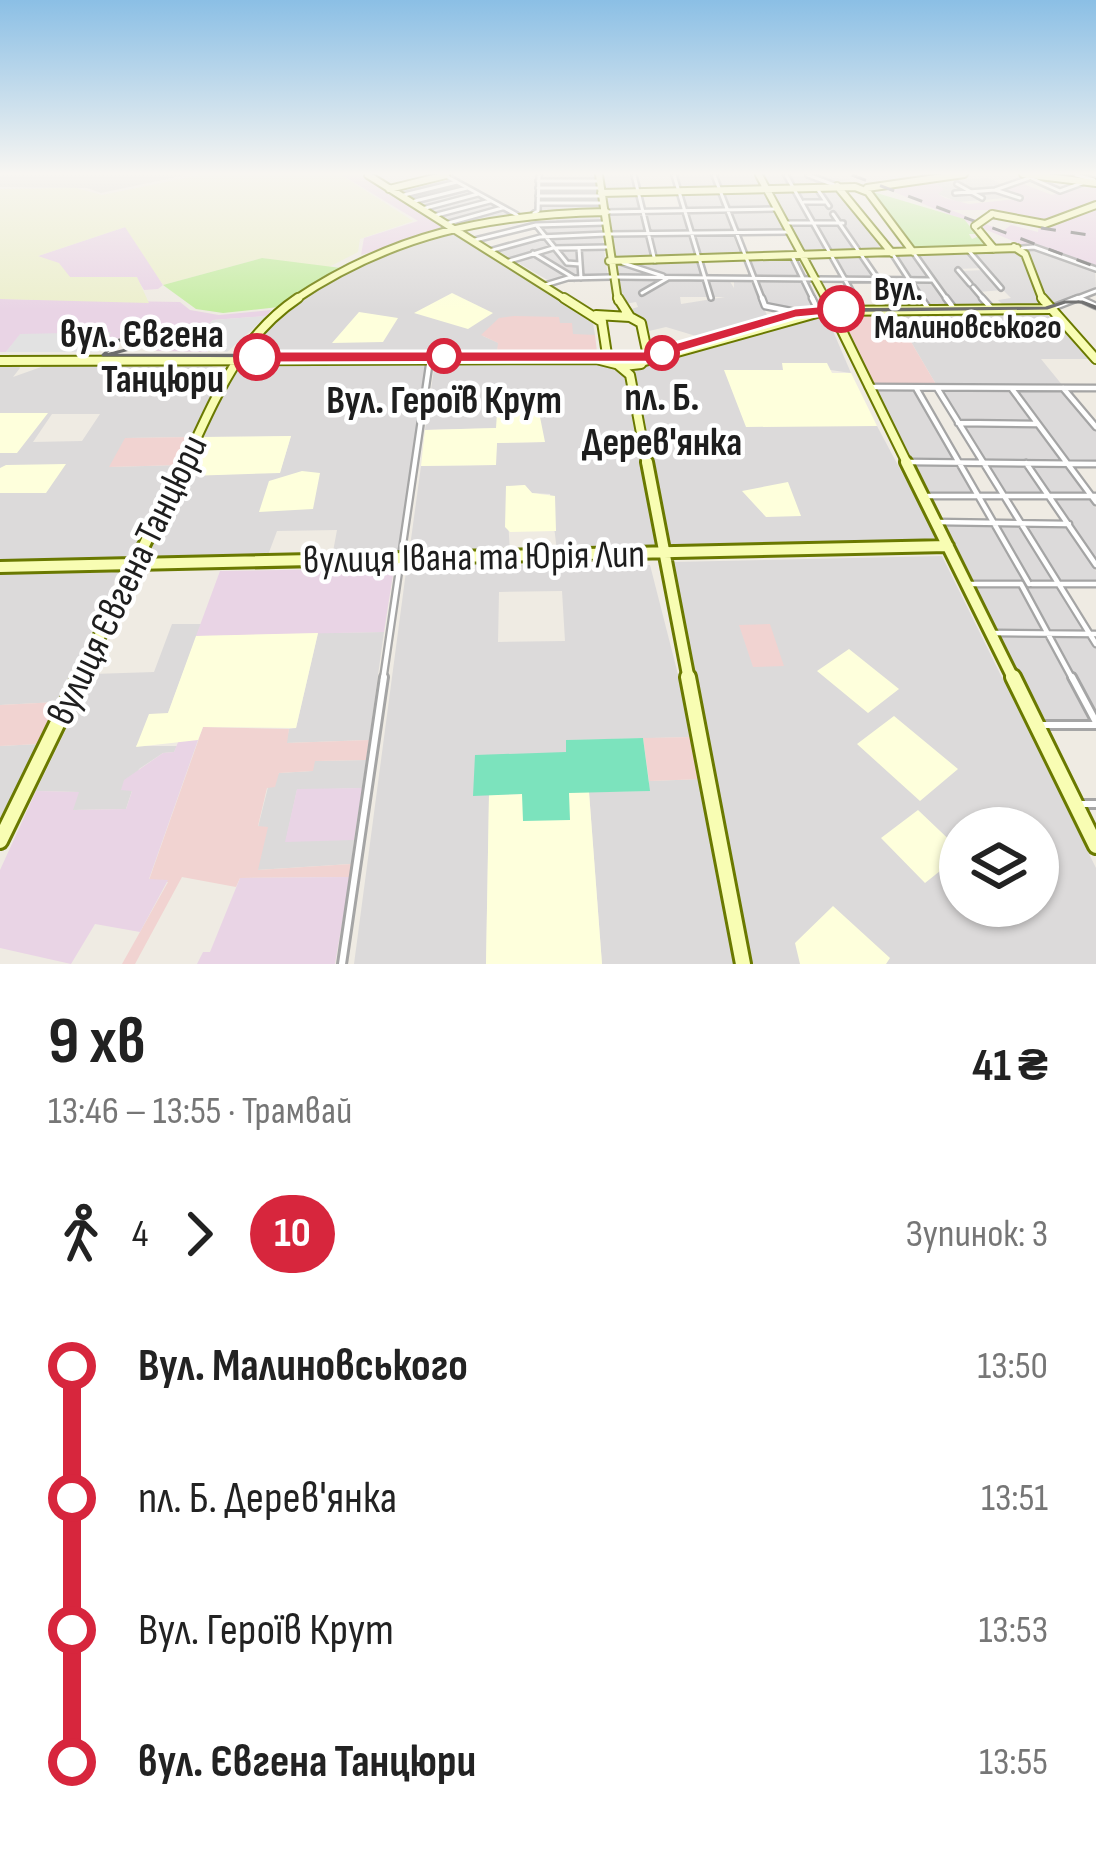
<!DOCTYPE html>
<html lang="uk">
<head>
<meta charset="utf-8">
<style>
	body { margin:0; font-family:"Sofia Sans Condensed",sans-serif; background:#f2f2f2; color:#222; height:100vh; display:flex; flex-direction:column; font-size:45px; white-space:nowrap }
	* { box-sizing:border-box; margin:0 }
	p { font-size:39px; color:#767676 }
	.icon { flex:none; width:66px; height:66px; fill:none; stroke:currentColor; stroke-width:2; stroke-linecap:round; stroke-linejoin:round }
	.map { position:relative; height:964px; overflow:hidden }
	.drawer { display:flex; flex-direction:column; background:#fff; flex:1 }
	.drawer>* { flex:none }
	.badge { padding:0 24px; border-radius:39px; font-size:42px; line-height:78px }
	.fabs { position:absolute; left:939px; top:807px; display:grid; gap:24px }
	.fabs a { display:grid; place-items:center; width:120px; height:120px; border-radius:50%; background:#fff; box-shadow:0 3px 9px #0004; font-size:60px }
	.map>.badge { position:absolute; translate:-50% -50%; box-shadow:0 0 0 6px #fff }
	.legs { display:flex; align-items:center; gap:18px; height:132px; padding:0 48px; font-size:39px }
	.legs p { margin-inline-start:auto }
	.headline { display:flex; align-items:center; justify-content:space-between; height:204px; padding:0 48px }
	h1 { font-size:66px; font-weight:700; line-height:90px }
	ul { padding:0 48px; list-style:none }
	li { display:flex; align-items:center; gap:42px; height:132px; font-size:45px }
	li i { display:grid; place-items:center; width:18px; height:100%; margin:0 15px; background:currentColor }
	li i::after { content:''; width:30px; height:30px; margin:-15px; border:9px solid; border-radius:50%; background:#fff }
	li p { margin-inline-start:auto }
	li:first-child i { background:linear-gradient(#0000 50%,currentColor 0) }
	li:last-child i { background:linear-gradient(currentColor 50%,#0000 0) }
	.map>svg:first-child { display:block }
	.residential { fill:#dcdada; fill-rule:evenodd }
	.commercial { fill:#f1d3d1 }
	.industrial { fill:#e9d4e5 }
	.education { fill:#feffdc }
	.airport { fill:#dedbd4 }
	.farmland { fill:#ecefcd }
	.grass { fill:#c7eda5 }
	.pitch { fill:#7ce3bd }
	.parking { fill:#e2e2e2 }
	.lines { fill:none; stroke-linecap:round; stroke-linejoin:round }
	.street-far2-casing { stroke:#a5a5a5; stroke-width:8 }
	.street-far1-casing { stroke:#a5a5a5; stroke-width:9 }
	.street-casing { stroke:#a5a5a5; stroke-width:12 }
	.secondary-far3-casing { stroke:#6a7900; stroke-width:10 }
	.secondary-far2-casing { stroke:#6a7900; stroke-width:12 }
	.secondary-far1-casing { stroke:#6a7900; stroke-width:16 }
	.secondary-casing { stroke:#6a7900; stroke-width:20 }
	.street-far2 { stroke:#fff; stroke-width:3 }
	.street-far1 { stroke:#fff; stroke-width:4.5 }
	.street { stroke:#fff; stroke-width:6 }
	.secondary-far3 { stroke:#f8fdb3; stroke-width:6 }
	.secondary-far2 { stroke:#f8fdb3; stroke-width:8 }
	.secondary-far1 { stroke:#f8fdb3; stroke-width:10 }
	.secondary { stroke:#f8fdb3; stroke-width:14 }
	.tram { stroke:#6c6c6c; stroke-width:3 }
	.rail { stroke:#6c6c6c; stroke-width:3; stroke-dasharray:15 15; stroke-linecap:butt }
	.secondary-bridge-casing { stroke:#6a7900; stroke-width:10; stroke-linecap:butt }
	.secondary-bridge { stroke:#f8fdb3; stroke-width:6 }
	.line-1 { fill:#d7263d; stroke:#fff; stroke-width:3 }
	.stop-1-dot { fill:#fff; stroke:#d7263d; stroke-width:6 }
	.labels { text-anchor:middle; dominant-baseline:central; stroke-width:9; stroke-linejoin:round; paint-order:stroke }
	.far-stop-label { font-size:33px; font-weight:bold; fill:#1e1e1e; stroke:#fff; text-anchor:start }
	.stop-label { font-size:39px; font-weight:bold; fill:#1e1e1e; stroke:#fff }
	.street-label { font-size:39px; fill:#1e1e1e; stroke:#fff }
</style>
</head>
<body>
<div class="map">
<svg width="1096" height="964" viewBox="0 0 1096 964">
	<rect width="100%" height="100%" fill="#efebe3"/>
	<!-- residential -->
	<path class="residential" d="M541,175H593L608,277L551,282L496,250L544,237L594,233L547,235L540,225L557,223L555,211H541Z
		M601,175H633L653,260H616Z
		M675,175H756L788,231L738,232L721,195L724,209L714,211L725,214L740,254L703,259Z
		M761,175H784L830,254H806Z
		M787,175L850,179L835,184L888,252L866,253L840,220L876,278H849Z
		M445,177L512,215L459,230L395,189Z
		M988,178L1029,196L958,202L938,194L942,188L930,180Z
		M684,212L695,253L686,254L696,255L698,260H658L647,213Z
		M456,233L592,317L595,335L483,336L499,343L497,351L244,352L281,313L320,286L377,258Z
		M1023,246L1095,270L1096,287L1047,306Z
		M1021,249L1042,307H1005L998,300L1011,298L1003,290L978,292L972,287L988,307H953L915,253L967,251L982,268L957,269L967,280L961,271L985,270L971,251Z
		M893,254H910L928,278L914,280H930L950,308H929L918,291L924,308H900L882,280H906L913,288Z
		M791,259L814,307L768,306L749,261Z
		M698,262L703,276H671L634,265L668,279L703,280L707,297H680L681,304L725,297H710L709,279L729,280L734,288V280H750L767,315L696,336L666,327L649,331L646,322L625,311L638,307L636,302L624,304L616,263Z
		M1045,312L1091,359H1041L1063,386H937L894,313Z
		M811,316L827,317L851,373L783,363L877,426L939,542L667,547L633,373L643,365Z
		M58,361L206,362L225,375L194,437L126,438L110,467L180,465L132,560L0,563V363L17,362L20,368L13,377ZM52,414H100L82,441L33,442Z
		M259,361H428L400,556L332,557L337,530L277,531L268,555L143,559L179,483L187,476L280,472L291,436L203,437L236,368H251Z
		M435,362L605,364L625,373L658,550L557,551L550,494L532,493L524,485L506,487L510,552L409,554L421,466L495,465L497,443L545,442L497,428L425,430Z
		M871,389L913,390L976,495H926Z
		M941,390L1008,391L1059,459L986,461Z
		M1015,390H1061L1096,430V463L1069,462Z
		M990,466L1067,467L1087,493H1006Z
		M1053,499H1089L1096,508V560Z
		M940,523L992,525L1025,583L971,584Z
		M997,525H1019L1056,583H1032Z
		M1025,525L1064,526L1096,571V581H1060Z
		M942,556L1096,868V964H749L673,562ZM960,828H1038V906H960Z
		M407,564L650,565L694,737L567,740V752L489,795L486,964H354ZM562,591L565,641L498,642L499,592Z
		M120,572L58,702L0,705V573Z
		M1025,586H1058L1085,630L1049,631Z
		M972,587H1019L1043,630H993Z
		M172,624H201L168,713L136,746H177L174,752L163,753L139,769L126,809L72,810L78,792L36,791L93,674L154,672Z
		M384,632L369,740L286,743L289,729L296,728L318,633Z
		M995,635L1047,637L1090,722H1042Z
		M1052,636H1088L1096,649V718Z
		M39,744L0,818V746Z
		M366,760L362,788L297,790L286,840H354L351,864L257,870L267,827H258L268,787L279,773L312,771L314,761Z
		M703,779L738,964H602L589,792L649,791V781Z"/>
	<!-- commercial -->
	<path class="commercial" d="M834,312L894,313L937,386L872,385Z
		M514,316L559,317L560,323H572L573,334L595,335L597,352L497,351L498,343L481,335L499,318Z
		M194,437L180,465L109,467L125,438Z
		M770,624L784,666L753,667L739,625Z
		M58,702L39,744L0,746V705Z
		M203,727L289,729L287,743L369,740L366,760L315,761L313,771L279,773L275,787L267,788L258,826L268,827L258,870L351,864L339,964L349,877L240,878L236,887L182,877L135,964H122L168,882L149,880Z
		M694,737L703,779L649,781L643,738Z"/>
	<!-- industrial -->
	<path class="industrial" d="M342,175H365L452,229L361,255L364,238L418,221Z
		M930,180L944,189L938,194L945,198L969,204L1026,198L1004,188L1021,183L1052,195L1077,187L1096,188V204L1049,222L996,210H951L1003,231L1011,225L1038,232L1039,224H1053L1096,207V269L1023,245L887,189Z
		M128,226L163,285L158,289L144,290L136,277H70L38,256Z
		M0,299L180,302L190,310L219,315L271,310L267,316L213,320L196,337L212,341L207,352L156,351L164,340L159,336L121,337L97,352L110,334H21L6,352H0Z
		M394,568L384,632L196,636L220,571Z
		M179,740H198L149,879L168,880L140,932L95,924L71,964L0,948V870L36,791L79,792L73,810L126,809L132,791L121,790L124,780L163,753L174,752Z
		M362,788L354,840L285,842L297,789Z
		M350,877L335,964H197L203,952H210L240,878Z"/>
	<!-- education -->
	<path class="education" d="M452,293L493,313L468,329L414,313Z
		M359,312L398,318L383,342L332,343Z
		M782,363H827L832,373H851L877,426L746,427L724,370H783Z
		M539,412L545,442L497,443L496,465L421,466L425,430L496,428L497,413Z
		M0,413H48L17,453H0Z
		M291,436L280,473L187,476L189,470H185L203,437Z
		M66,464L46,493H0V468L6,465Z
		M302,471L320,473L313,509L259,512L269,481Z
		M788,482L801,516L766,517L742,491Z
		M525,485L532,493L555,496L556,531L510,532L505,527L506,486Z
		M318,633L296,728L203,727L198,740L136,747L149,714L168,713L196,636Z
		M849,649L899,689L868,713L817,671Z
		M894,716L958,769L920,801L857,744Z
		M589,792L602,964H486L489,795Z
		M918,810L960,850V855L925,883L881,838Z
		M833,906L890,958L886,964H800L795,943Z"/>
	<!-- airport -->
	<path class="airport" d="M0,175H186L101,193L87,188L0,187Z"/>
	<!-- farmland -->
	<path class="farmland" d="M200,175H341L413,221L360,239L358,252L325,269L262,258L163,285L125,227L38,256L59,263L70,277H137L149,303L0,299V189L76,188L102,195Z"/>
	<!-- grass -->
	<path class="grass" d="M870,191L964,219L976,234H969L972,239L979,236L987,245L914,250Z
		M262,258L341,268L279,307L223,313L196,309L163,285Z"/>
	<!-- pitch -->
	<path class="pitch" d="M643,738L650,791L569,793L570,820L523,821L522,794L473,796L475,755L566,752V740Z"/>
	<!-- parking -->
	<path class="parking" d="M267,316L227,352L209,348L210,339L195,338L213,320Z
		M111,332L97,352H6L20,334Z"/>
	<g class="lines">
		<!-- street-far2 casing -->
		<g class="street-far2-casing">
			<path id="street-far2" d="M634,175L655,261
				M674,175L711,298
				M714,175L763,301
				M786,175L857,301
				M808,175L837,186
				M1076,175L1094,180
				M446,176L517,215
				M1031,178L1060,191L1082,183
				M538,181H598
				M957,184L982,198
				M816,187L829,206
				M538,188H600
				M995,190L1020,198
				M955,193L995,190L1029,178
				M404,195L457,182
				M538,196H601
				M415,201L467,188
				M804,202H826
				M538,203H602
				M422,209L478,194
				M606,212L775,209
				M534,213L538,211L539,175
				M833,214L893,301
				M433,216L490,201
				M787,223H843
				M445,224L502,208
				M536,225L567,263L580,264
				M609,234L790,232
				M475,240L536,225L605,223
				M579,248L581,278
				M1022,248L1034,247L1096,269
				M968,250L1001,288
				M489,251L540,237L606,234
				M913,252L948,301
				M533,253L574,278
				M892,253L923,301
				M793,258L814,301
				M506,262L553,248L607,247
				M623,263L663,276
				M958,270L970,284
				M615,277L932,280
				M545,285L568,278L611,277
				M973,287L985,301
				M642,293L668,278
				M1081,299L1085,301
				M1070,301L1096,291"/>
		</g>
		<!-- street-far1 casing -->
		<g class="street-far1-casing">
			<path id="street-far1" d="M762,298L765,306L806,314
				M812,298L819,312
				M855,298L862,310
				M891,298L899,310
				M921,298L928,308
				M946,298L952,306
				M982,298L993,310
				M1081,299L1096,306
				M1052,308L1078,298
				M868,387L1096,388
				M916,388L1029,584
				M937,388L1096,644
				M1063,388L1096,427
				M1012,389L1096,502
				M958,423L1037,424
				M910,462L1096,464
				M1026,463L1096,565
				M928,496H1096
				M937,522L1069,524
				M967,584H1021
				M1021,584L1073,680
				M1032,584H1096
				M994,633L1096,634
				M383,680L430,359"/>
		</g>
		<!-- street casing -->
		<g class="street-casing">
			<path id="street" d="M1072,677L1096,722
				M1042,725H1096
				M1078,804H1096
				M342,964L384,677"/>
		</g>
		<!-- secondary-far3 casing -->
		<g class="secondary-far3-casing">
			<path id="secondary-far3" d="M1023,174L1096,183
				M368,175L568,301
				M599,175L618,301
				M759,175L827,301
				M837,186L892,253
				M867,188L964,174
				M389,189L446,175
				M601,193L855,187L868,192L913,252
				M992,214L1045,224L1096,205
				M975,226L994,249
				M1014,247L1025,254L1043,301
				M609,261L1017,248
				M293,301C392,234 489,214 606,212"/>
		</g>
		<!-- secondary-far2 casing -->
		<g class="secondary-far2-casing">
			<path id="secondary-far2" d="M564,298L602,322
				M618,298L630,317
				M826,298L908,465
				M1042,298L1096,359
				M596,315L630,317L641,323L648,356L642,363
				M602,322L608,361
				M0,361L596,359L624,366L641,364
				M645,361L824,311L1048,309
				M618,365L630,375L647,465
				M184,465C214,402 238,338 298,298"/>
		</g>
		<!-- secondary-far1 casing -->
		<g class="secondary-far1-casing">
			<path id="secondary-far1" d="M647,462L689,680
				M906,462L1014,680
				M0,567L948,546
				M78,680L185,462"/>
		</g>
		<!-- secondary casing -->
		<g class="secondary-casing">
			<path id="secondary" d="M688,677L743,964
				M1013,677L1096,846
				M0,841L80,677"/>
		</g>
		<!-- street-far2 -->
		<use href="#street-far2" class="street-far2"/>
		<!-- street-far1 -->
		<use href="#street-far1" class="street-far1"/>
		<!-- street -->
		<use href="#street" class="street"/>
		<!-- secondary-far3 -->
		<use href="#secondary-far3" class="secondary-far3"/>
		<!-- secondary-far2 -->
		<use href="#secondary-far2" class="secondary-far2"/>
		<!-- secondary-far1 -->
		<use href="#secondary-far1" class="secondary-far1"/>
		<!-- secondary -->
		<use href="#secondary" class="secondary"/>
		<!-- tram -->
		<path class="tram" d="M1065,302L1047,308L805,311L647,358L103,355L119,340L161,341L106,355L648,356L805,310L1046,308Z
			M1065,302H1082
			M1065,302H1082
			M1082,302L1096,307
			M1082,302L1096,308"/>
		<!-- rail -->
		<path class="rail" d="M852,175L1096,267
			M1041,228L1096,236"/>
		<!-- secondary-bridge casing -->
		<g class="secondary-bridge-casing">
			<path id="secondary-bridge" d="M975,226L992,214"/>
		</g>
		<!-- secondary-bridge -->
		<use href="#secondary-bridge" class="secondary-bridge"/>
	</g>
	<!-- sky -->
	<linearGradient id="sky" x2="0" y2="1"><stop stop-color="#8bbfe5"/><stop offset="0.56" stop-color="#f8f6f2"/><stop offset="1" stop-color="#f8f6f2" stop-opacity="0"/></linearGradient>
	<rect width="1096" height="310" fill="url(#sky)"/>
	<!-- line-1 -->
	<path class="line-1" d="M841,304L850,309L847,313L796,318L648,362L257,363L247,357L257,351H647L795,308Z"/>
	<!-- markers -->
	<g class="stop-1-dot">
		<circle cx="841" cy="309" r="21"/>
		<circle cx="662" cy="353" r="15"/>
		<circle cx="444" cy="356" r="15"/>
		<circle cx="257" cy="357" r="21"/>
	</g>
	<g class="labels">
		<!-- far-stop labels -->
		<g class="far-stop-label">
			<text x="874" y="290">Вул.<tspan x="874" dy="38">Малиновського</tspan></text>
		</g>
		<!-- stop labels -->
		<g class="stop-label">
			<text x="224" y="335" text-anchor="end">вул. Євгена<tspan x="224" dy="45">Танцюри</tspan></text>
			<text x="662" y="398">пл. Б.<tspan x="662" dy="45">Дерев'янка</tspan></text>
			<text x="444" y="401">Вул. Героїв Крут</text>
		</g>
		<!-- street labels -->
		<g class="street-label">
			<text transform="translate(474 558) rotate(-1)">вулиця Івана та Юрія Лип</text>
			<text transform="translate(128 580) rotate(-64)">вулиця Євгена Танцюри</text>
		</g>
	</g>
</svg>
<div class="fabs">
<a><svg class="icon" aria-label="layers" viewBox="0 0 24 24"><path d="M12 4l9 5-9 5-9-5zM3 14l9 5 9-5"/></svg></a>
</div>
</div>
<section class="drawer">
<div class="headline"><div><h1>9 хв</h1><p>13:46 – 13:55 · Трамвай</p></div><b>41 ₴</b></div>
<div class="legs"><svg class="icon" aria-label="walk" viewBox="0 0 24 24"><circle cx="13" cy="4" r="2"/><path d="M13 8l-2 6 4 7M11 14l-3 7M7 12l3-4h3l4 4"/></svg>4<svg class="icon" aria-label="forward" viewBox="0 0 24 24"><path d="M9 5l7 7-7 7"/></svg><b class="badge" style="background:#d7263d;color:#fff">10</b><p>Зупинок: 3</p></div>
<ul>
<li><i style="color:#d7263d"></i><b>Вул. Малиновського</b><p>13:50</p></li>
<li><i style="color:#d7263d"></i><span>пл. Б. Дерев'янка</span><p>13:51</p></li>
<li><i style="color:#d7263d"></i><span>Вул. Героїв Крут</span><p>13:53</p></li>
<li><i style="color:#d7263d"></i><b>вул. Євгена Танцюри</b><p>13:55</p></li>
</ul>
</section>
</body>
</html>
